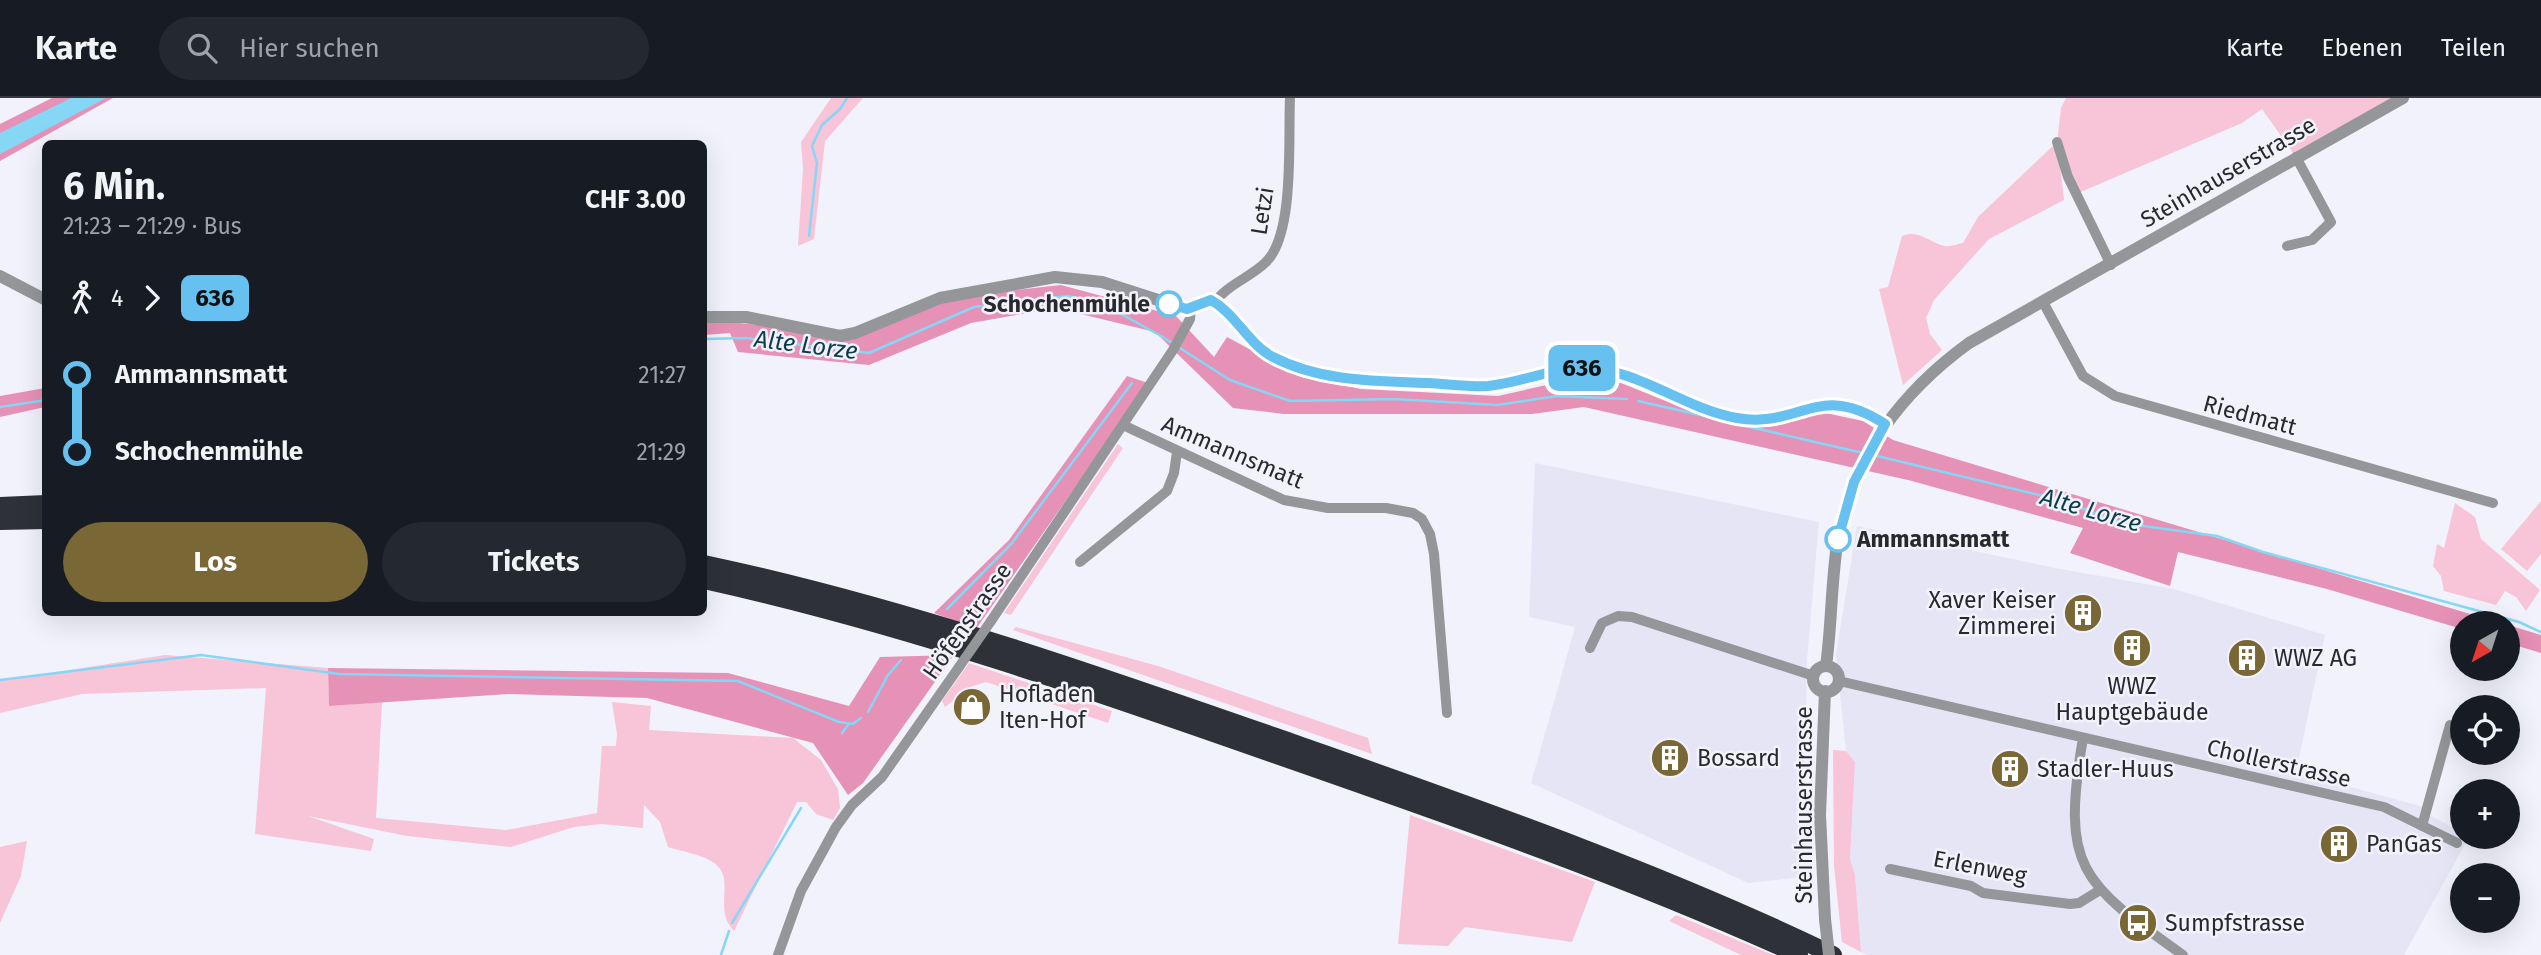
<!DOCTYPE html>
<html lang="de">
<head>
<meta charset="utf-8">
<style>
	body { margin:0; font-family:"Fira Sans",sans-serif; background:#242831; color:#f1f3f6; height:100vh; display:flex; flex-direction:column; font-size:26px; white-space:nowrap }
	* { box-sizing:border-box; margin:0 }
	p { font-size:23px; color:#9ea1a6 }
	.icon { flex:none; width:38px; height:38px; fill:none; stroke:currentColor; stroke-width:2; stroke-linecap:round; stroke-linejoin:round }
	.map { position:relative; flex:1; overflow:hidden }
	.details { position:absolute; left:42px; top:42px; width:665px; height:476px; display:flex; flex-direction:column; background:#171b24; border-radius:10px; box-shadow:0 7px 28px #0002 }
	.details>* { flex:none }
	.badge { padding:0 14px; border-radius:10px; font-size:24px; line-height:46px }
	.needle { width:46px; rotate:219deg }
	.buttons { position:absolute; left:2450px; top:513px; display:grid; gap:14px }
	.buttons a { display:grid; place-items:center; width:70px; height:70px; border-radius:50%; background:#171b24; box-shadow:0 7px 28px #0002; font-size:35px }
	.map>.badge { position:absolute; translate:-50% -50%; box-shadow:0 0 0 4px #fff }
	.legs { display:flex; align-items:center; gap:10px; height:77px; padding:0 21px; font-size:23px }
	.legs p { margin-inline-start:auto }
	.summary { display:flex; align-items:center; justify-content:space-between; height:119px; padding:0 21px }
	h1 { font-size:38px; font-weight:700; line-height:52px }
	.cta { display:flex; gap:14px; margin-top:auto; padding:14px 21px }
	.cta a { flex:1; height:80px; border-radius:42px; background:#7a6736; color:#fff; font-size:28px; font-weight:700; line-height:80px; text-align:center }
	.cta a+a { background:#242831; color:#f1f3f6 }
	ul { padding:0 21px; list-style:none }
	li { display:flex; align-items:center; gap:24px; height:77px; font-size:26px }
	li i { display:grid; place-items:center; width:10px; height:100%; margin:0 9px; background:currentColor }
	li i::after { content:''; width:18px; height:18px; margin:-9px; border:5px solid; border-radius:50%; background:#171b24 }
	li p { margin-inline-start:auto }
	li:first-child i { background:linear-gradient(#0000 50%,currentColor 0) }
	li:last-child i { background:linear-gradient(currentColor 50%,#0000 0) }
	header { display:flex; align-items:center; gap:42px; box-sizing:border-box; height:98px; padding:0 35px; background:#171b24; border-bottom:2px solid #363941 }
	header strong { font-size:33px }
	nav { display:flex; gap:38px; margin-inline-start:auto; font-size:24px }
	.search { width:490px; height:63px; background:#242831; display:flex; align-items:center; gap:18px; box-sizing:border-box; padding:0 24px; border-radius:38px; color:#9ea1a6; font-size:26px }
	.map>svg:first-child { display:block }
	.built { fill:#e6e5f6 }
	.green { fill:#f7c4d8 }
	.forest { fill:#e691b6 }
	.water { fill:#86d7f6 }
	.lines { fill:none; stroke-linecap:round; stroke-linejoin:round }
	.stream { stroke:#86d7f6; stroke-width:2.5 }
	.minor { stroke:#949699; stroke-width:10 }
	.tertiary { stroke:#949699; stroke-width:12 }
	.motorway { stroke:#2e3238; stroke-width:18 }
	.minor-bridge { stroke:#949699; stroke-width:10 }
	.tertiary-bridge { stroke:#949699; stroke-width:12 }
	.line-1-casing { stroke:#fff; stroke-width:16 }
	.line-1 { stroke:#66c0f0; stroke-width:10 }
	.stop-1-dot { fill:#fff; stroke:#66c0f0; stroke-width:3.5 }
	.labels { text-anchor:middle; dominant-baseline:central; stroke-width:5; stroke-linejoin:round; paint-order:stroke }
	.street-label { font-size:23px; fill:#29292d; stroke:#f2f2fc }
	.stop-label { font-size:23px; font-weight:bold; fill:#29292d; stroke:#f2f2fc; text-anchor:end }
	.poi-label { font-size:23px; fill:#29292d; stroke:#f2f2fc; text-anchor:start }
	.water-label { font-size:24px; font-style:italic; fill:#0a3c4c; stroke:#f2f2fc }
</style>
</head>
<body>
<header>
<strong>Karte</strong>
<div class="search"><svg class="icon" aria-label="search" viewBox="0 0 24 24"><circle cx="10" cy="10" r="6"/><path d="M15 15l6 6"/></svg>Hier suchen</div>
<nav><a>Karte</a><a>Ebenen</a><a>Teilen</a></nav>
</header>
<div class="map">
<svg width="2541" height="857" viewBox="0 0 2541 857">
	<rect width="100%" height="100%" fill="#f2f2fc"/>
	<!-- built -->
	<path class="built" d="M1535,365L1819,424L1807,562L1803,779L1748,785L1531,685L1575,529L1529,519Z
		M1857,428L2055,470L2174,491L2325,537L2296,674L2424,709L2423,714L2462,734V738L2469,739L2404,857H1867L1861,854L1855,777L1850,761L1855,664L1846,653L1836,556Z"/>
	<!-- green -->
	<path class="green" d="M831,0H863L825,43L814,141L798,148L803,71L801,44Z
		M2066,0H2403L2296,59L2262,11L2242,25L2076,96L2058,49L2064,102L1989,141L1934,202L1926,220L1930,236L1942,252L1903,287L1879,191L1888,189L1902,138C1920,131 1929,145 1945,148C1950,149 1958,146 1963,145L1978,119L2057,44L2061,10Z
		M1118,346L1123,350L1011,517L1004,515Z
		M2541,403V456L2527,473L2501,451Z
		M2455,405L2475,419L2481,441L2540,492L2526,513L2516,499L2505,493L2496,507L2444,493L2441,478L2433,468L2437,446L2444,450Z
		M1016,529L1158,568L1368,640L1372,656L1013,532Z
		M165,557L328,570L329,608L382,604L376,720L506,732L597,715L602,648H616L617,636L612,604L651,608L649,632L793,640L821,662L838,691L840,710L833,722L816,716L806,704H797L734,833C711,809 739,779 711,763C699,756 681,753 668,749L660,724L644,707L643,730L602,726L574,729L511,749L407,738L308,718L374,741L371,753L255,736L266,590L82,596L0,615V583Z
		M969,565L1112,613L1108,625L986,584L970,589L945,609L942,603Z
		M1833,652L1846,653L1855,664L1850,761L1855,777L1861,854L1842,844L1834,768Z
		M1410,717L1595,784L1572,844L1465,829L1448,848L1398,846Z
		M27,743L21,778L0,825V749Z
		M1676,817L1773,857H1741L1669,823Z"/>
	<!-- forest -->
	<path class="forest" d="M52,0H113L0,63V26Z
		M1061,187L1176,218L1214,259L1227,239L1301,279L1361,291L1498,298L1573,281L1621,285L1683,310L1769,329L1816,313L1863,323L1893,342L2500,525H2462V531L2327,491L2178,454L2170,488L2070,455L2083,430L1908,382L1584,309L1532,316H1284L1233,310L1155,234L1056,210L971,225L869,267L738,254L730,235L704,237V223L711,222L796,231L838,243L952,199Z
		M1127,278L1148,285L976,531L934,515L1009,442Z
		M45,290V309L0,319V298Z
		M2508,527L2541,537V555L2508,545Z
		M954,557L863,685L848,697L813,645L647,600L508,596L329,608L328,570L728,575L849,608L880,559Z"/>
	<!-- water -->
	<path class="water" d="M71,0H106L0,56V35Z"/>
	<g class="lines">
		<!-- stream -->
		<path class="stream" d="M809,138L817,65L812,48L822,27L840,11L847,0
			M704,241L746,240L869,255L974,209L1068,198L1105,207L1161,238L1230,282L1290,303L1394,301L1497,307L1557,298L1627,301
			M1638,303L1713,320
			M0,309L46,302
			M1737,326L1863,355
			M1873,357L2060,402L2121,425L2217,438L2263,454L2519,524L2541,534
			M947,511L1012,445L1132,285
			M0,582L201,557L339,576L738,583L839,624L853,626L861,620
			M868,614L888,577L901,562
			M842,635L848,627
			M732,825L801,710
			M721,857L729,833"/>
		<!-- minor -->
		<path class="minor" d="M2057,44L2068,79L2111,167
			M2287,148L2312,142L2331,124L2296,59
			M1215,204C1227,187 1251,179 1266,164C1295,136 1288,40 1290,0
			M2043,204L2083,278L2115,298L2493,405
			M1125,328L1284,402L1328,410H1386L1413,415L1422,421L1430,436L1434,456L1447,615
			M1080,464L1167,393L1174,375L1177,354
			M991,523L1173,252L1190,221L1191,211
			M1590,550L1602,525L1618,518L1632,519L1814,578
			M1839,583L2384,709L2457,745
			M2083,640C2061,770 2080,784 2183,857
			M2422,728L2450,627
			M1890,771L1971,788L1983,795L2070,806L2079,805L2100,792
			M778,857L801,793L836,729L852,707L882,679L959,569"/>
		<!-- tertiary -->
		<path class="tertiary" d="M0,178L46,202
			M704,219H746L840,238L855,235L940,200L1055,179L1102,184L1183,210L1211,202C1236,216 1248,246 1273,259C1322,284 1377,283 1429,285C1449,286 1469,289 1488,288C1521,285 1553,269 1587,270C1640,272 1685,312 1738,320C1798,330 1822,283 1885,326
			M1826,568C1832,525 1831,482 1838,440C1852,358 1903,293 1969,245L2403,0
			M1813 581a13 13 0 1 1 26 0a13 13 0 1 1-26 0Z
			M1825,821L1820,717L1825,593"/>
		<!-- motorway -->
		<path class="motorway" d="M0,408L46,406
			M0,423L46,422
			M704,466C906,509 1101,578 1296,646C1477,710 1659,773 1833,857
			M704,482C903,526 1095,593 1288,661C1460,721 1632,781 1799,857"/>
		<!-- minor-bridge -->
		<path class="minor-bridge" d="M959,569L991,523"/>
		<!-- tertiary-bridge -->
		<path class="tertiary-bridge" d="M1825,821L1829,857"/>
	</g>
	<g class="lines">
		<!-- line-1 casing -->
		<g class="line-1-casing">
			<path id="line-1" d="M1169,206L1187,211L1211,202C1236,216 1248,246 1273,259C1321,284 1377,283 1429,285C1448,286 1469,289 1488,288C1521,285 1553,269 1587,270C1640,272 1685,311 1737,320C1800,331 1818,282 1885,326L1854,384L1838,441"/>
		</g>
		<!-- line-1 -->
		<use href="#line-1" class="line-1"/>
	</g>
	<!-- icons -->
	<defs>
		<g id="building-disc" transform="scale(2.0125)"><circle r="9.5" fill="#7a6736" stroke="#f2f2fc"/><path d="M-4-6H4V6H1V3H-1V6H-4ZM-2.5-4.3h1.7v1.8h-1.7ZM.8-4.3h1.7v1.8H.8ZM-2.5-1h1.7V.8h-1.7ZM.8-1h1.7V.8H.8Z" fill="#fff"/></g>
		<g id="shop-disc" transform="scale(2.0125)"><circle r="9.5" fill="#7a6736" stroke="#f2f2fc"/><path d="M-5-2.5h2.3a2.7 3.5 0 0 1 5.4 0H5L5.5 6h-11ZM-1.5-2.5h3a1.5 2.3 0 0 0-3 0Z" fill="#fff"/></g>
		<g id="bus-disc" transform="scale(2.0125)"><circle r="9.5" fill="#7a6736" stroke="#f2f2fc"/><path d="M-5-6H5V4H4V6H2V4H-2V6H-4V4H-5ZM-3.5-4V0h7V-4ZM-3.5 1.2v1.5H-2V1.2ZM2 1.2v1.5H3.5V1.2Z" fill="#fff"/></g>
	</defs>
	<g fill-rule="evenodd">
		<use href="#building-disc" x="2083" y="515"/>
		<use href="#building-disc" x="2132" y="550"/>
		<use href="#building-disc" x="2247" y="560"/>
		<use href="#shop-disc" x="972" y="609"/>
		<use href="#building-disc" x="1670" y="660"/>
		<use href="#building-disc" x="2010" y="671"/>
		<use href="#building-disc" x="2339" y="746"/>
		<use href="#bus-disc" x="2138" y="825"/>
	</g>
	<!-- markers -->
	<g class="stop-1-dot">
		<circle cx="1169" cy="206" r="12"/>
		<circle cx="1838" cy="441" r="12"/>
	</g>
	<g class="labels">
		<!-- street labels -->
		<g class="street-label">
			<text transform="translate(2228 74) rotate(-30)">Steinhauserstrasse</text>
			<text transform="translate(1262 113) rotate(-81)">Letzi</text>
			<text transform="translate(2250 317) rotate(15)">Riedmatt</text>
			<text transform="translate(1233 354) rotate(23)">Ammannsmatt</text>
			<text transform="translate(967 523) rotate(-55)">Höfenstrasse</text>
			<text transform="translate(2279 665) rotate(13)">Chollerstrasse</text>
			<text transform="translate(1804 707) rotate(-90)">Steinhauserstrasse</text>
			<text transform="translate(1980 769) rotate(11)">Erlenweg</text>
		</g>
		<!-- stop labels -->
		<g class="stop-label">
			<text x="1150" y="206">Schochenmühle</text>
			<text x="1857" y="441" text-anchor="start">Ammannsmatt</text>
		</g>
		<!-- poi labels -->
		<g class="poi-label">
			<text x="2056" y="502" text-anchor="end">Xaver Keiser<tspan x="2056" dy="26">Zimmerei</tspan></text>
			<text x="2274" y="560">WWZ AG</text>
			<text x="2132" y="588" text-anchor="middle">WWZ<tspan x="2132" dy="26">Hauptgebäude</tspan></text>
			<text x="999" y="596">Hofladen<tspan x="999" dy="26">Iten-Hof</tspan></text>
			<text x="1697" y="660">Bossard</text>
			<text x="2037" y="671">Stadler-Huus</text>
			<text x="2366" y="746">PanGas</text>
			<text x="2165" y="825">Sumpfstrasse</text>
		</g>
		<!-- water labels -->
		<g class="water-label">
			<text transform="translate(806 247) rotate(7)">Alte Lorze</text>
			<text transform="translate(2091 412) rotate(16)">Alte Lorze</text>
		</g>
	</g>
</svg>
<div class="buttons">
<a><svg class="needle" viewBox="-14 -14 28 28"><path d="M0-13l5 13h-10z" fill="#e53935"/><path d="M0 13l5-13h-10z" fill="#9ea1a6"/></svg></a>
<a><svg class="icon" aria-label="locate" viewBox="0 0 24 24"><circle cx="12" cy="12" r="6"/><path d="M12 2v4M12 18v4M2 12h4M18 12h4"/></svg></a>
<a>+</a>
<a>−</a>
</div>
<b class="badge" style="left:1582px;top:270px;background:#66c0f0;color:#111">636</b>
<section class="details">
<div class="summary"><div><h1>6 Min.</h1><p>21:23 – 21:29 · Bus</p></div><b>CHF 3.00</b></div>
<div class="legs"><svg class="icon" aria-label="walk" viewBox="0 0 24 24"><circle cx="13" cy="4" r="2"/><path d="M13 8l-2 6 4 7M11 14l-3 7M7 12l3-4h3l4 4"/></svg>4<svg class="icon" aria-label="forward" viewBox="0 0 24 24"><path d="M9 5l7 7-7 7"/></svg><b class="badge" style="background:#66c0f0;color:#111">636</b></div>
<ul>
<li><i style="color:#66c0f0"></i><b>Ammannsmatt</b><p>21:27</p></li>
<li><i style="color:#66c0f0"></i><b>Schochenmühle</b><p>21:29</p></li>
</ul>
<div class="cta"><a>Los</a><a>Tickets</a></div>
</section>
</div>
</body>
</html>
